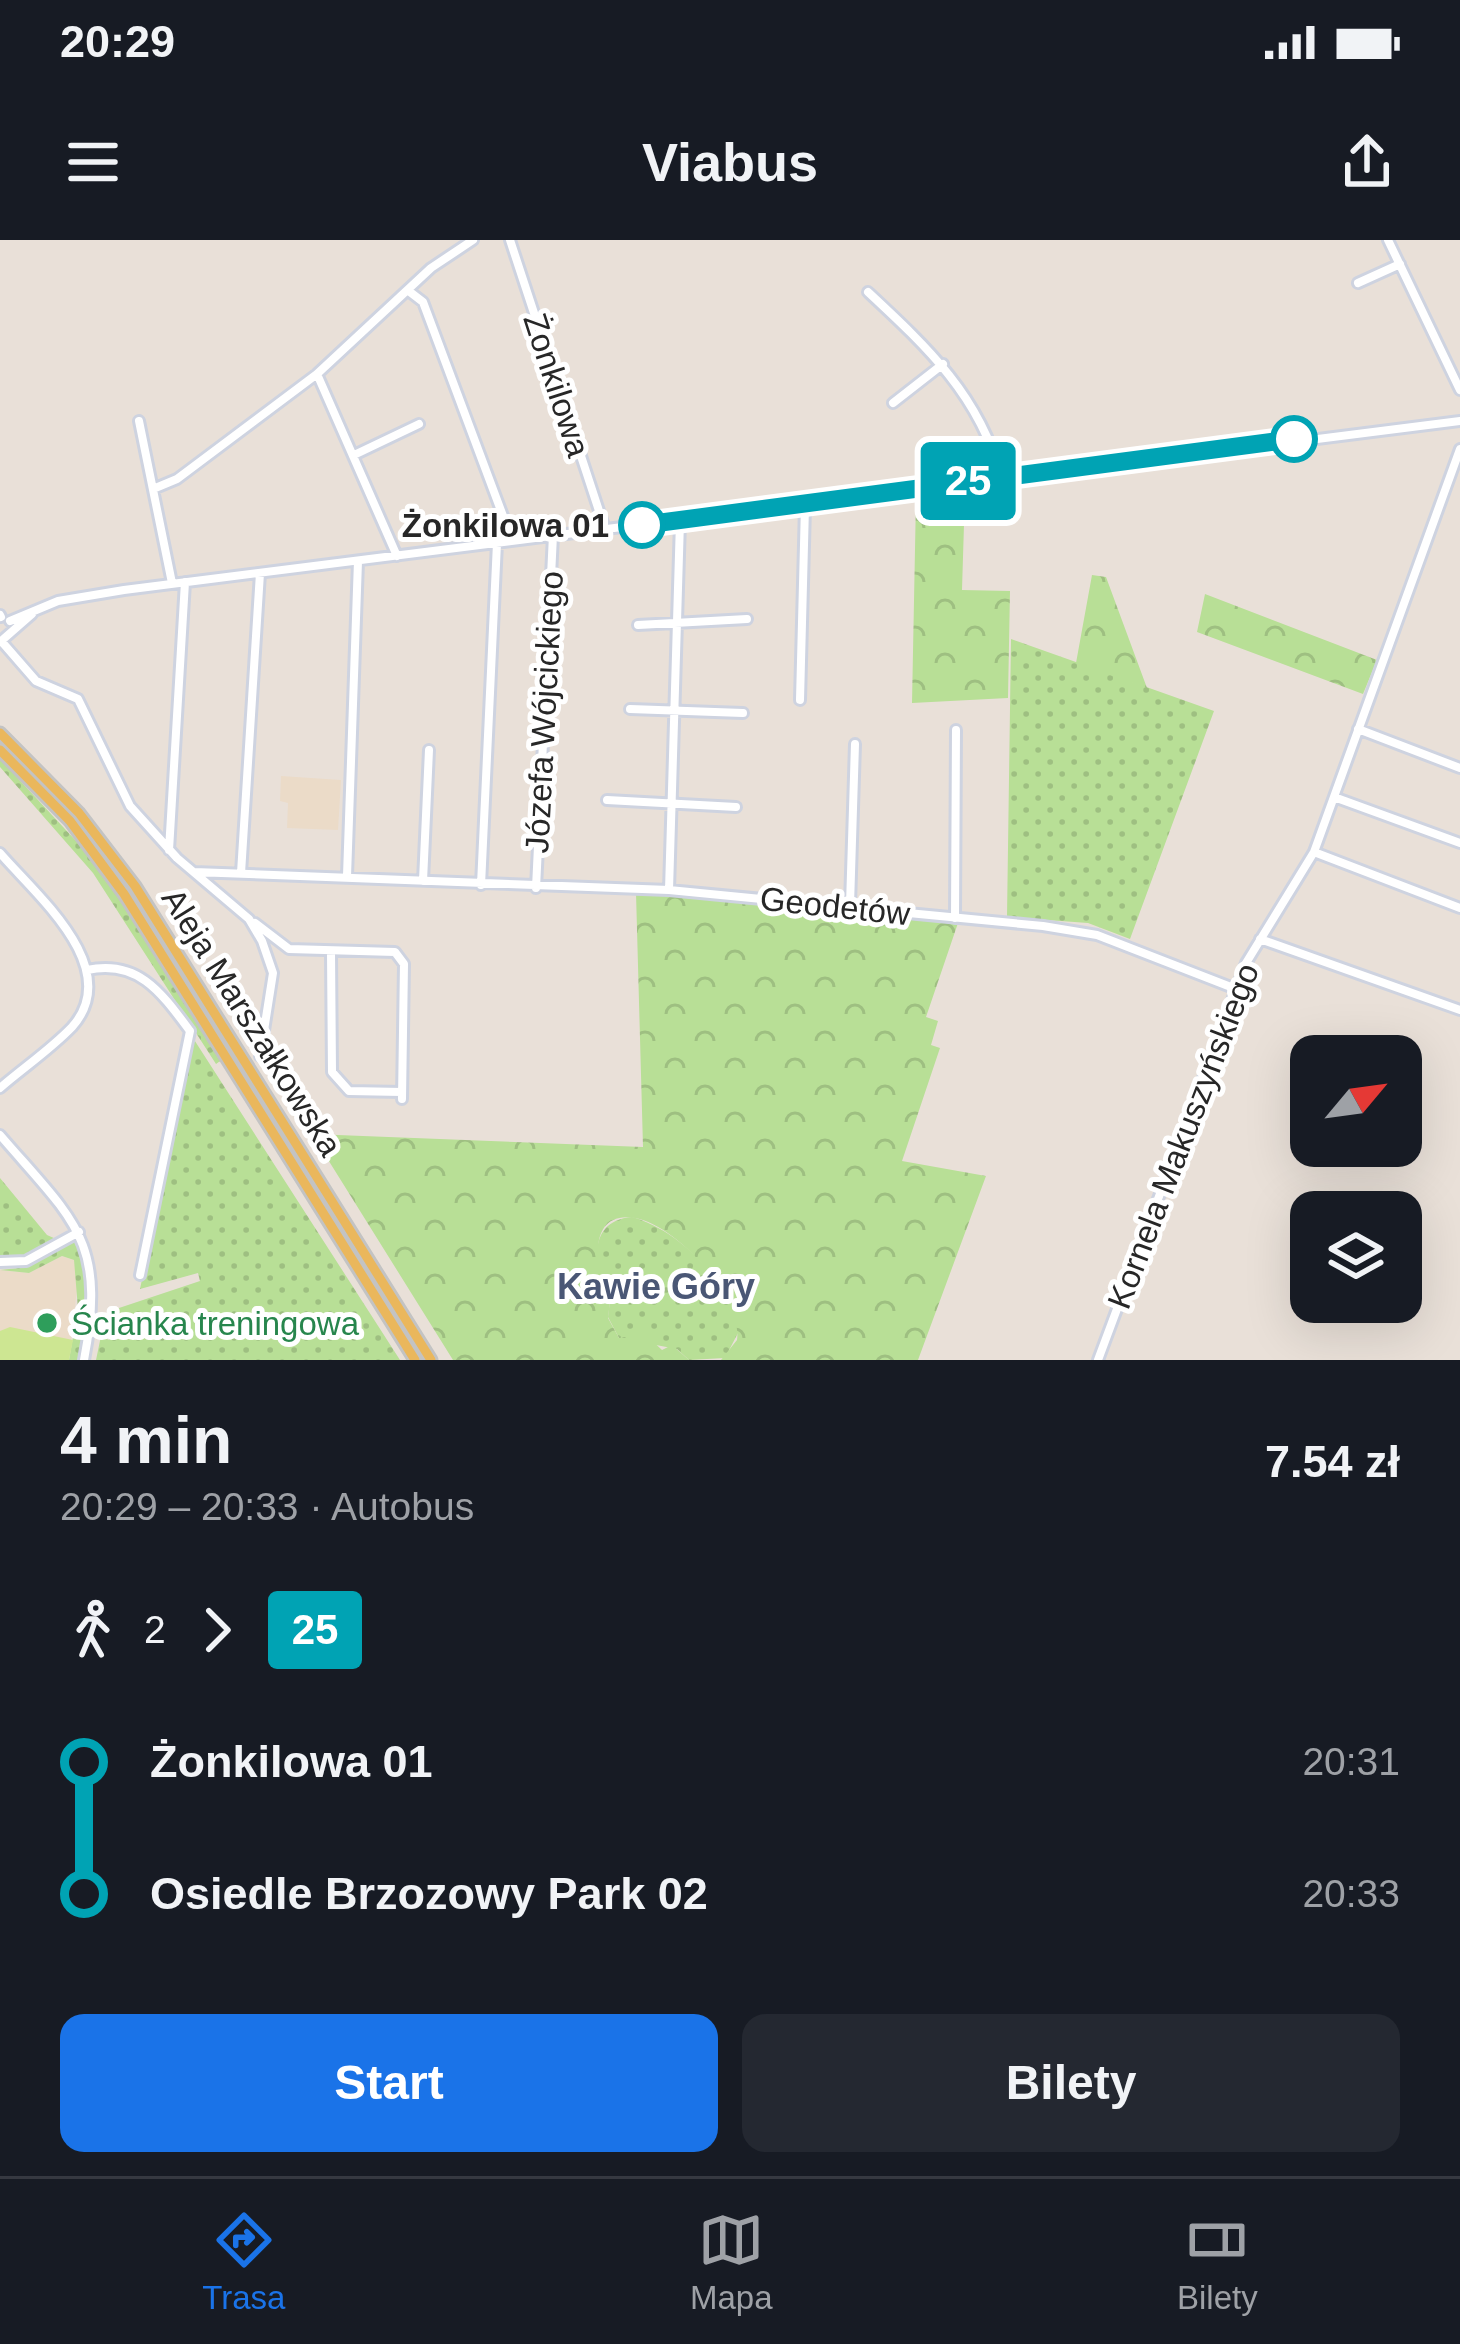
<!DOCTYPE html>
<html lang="pl">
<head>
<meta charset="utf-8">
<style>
	body { margin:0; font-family:Helvetica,sans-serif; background:#242831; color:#f1f3f6; height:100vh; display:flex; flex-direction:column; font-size:45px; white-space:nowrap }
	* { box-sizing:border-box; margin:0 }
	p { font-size:39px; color:#9ea1a6 }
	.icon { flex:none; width:66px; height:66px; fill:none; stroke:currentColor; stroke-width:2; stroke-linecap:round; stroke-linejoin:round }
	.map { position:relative; height:1120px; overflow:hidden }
	.details { display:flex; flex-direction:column; background:#171b24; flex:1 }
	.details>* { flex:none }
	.badge { padding:0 24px; border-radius:9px; font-size:42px; line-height:78px }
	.needle { width:78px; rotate:61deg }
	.controls { position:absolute; left:1290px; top:795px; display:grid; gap:24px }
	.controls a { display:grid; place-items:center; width:132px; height:132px; border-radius:24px; background:#171b24; box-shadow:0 12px 48px #0002; font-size:60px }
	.map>.badge { position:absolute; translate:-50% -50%; box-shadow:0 0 0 6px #fff }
	.legs { display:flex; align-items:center; gap:18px; height:132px; padding:0 60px; font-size:39px }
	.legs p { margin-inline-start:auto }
	.head { display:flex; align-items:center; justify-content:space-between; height:204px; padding:0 60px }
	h1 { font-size:66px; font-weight:600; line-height:90px }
	.button { display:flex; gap:24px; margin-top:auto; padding:24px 60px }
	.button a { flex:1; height:138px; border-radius:24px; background:#1a73e8; color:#fff; font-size:48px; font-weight:600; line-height:138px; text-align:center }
	.button a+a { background:#242831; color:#f1f3f6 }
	ul { padding:0 60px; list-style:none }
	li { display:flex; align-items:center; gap:42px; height:132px; font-size:45px }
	li i { display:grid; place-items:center; width:18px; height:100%; margin:0 15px; background:currentColor }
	li i::after { content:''; width:30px; height:30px; margin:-15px; border:9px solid; border-radius:50%; background:#171b24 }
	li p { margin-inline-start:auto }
	li:first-child i { background:linear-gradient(#0000 50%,currentColor 0) }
	li:last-child i { background:linear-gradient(currentColor 50%,#0000 0) }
	.status { display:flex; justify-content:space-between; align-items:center; height:84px; padding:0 60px; background:#171b24; direction:ltr }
	.status svg { height:33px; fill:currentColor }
	header { display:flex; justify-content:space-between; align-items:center; height:156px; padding:0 60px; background:#171b24; font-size:54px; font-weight:600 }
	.tabs { display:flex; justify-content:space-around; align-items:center; height:168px; border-top:3px solid #363941; background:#171b24; font-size:33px; color:#9ea1a6 }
	.tabs a { display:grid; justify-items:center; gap:6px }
	.tabs .current { color:#1a73e8 }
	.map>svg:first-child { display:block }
	.education { fill:#ebdbc8 }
	.grass { fill:url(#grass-dots) }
	.forest { fill:url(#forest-crowns) }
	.pitch { fill:#cde692 }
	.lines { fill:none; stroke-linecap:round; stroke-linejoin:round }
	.minor-casing { stroke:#ced3e0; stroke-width:14 }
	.major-casing { stroke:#c3c3c3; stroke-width:15 }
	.minor { stroke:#fff; stroke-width:8 }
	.major { stroke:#eab75c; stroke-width:9 }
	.line-1-casing { stroke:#fff; stroke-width:27 }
	.line-1 { stroke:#00a3b4; stroke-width:18 }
	.stop-1-dot { fill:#fff; stroke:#00a3b4; stroke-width:6 }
	.leisure-dot { fill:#2e9e5b; stroke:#fff; stroke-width:4.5 }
	.labels { text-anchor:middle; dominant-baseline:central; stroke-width:10; stroke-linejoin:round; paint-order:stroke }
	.street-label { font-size:33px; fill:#272727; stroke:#fff }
	.stop-label { font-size:33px; font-weight:bold; fill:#272727; stroke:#fff; text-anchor:end }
	.leisure-label { font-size:33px; fill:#27864d; stroke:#fff; text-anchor:start }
	.neighbourhood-label { font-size:36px; font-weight:bold; fill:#4a5775; stroke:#fff }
</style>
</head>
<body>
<div class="status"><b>20:29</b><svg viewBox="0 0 49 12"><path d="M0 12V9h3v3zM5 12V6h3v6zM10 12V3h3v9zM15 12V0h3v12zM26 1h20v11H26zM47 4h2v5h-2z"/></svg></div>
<header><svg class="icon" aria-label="menu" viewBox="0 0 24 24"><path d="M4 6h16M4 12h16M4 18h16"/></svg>Viabus<svg class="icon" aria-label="share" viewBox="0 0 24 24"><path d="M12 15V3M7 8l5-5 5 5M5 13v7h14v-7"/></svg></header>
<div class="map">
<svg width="1460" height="1120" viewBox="0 0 1460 1120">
	<defs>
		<pattern id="grass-dots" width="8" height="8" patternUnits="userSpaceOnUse" patternTransform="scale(3)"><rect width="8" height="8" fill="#b8df96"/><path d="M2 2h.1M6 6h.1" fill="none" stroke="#9ebf81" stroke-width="1.8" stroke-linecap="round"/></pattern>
		<pattern id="forest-crowns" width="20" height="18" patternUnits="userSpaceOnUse" patternTransform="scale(3)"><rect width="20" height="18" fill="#b8df96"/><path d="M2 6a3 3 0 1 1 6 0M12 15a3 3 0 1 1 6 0" fill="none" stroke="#9ebf81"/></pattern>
	</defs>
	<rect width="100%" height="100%" fill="#e9e0d8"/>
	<!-- education -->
	<path class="education" d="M281,536L341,540L338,590L287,588L288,563L280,561Z
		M62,1016L74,1020L78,1040L69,1120H0V1030L29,1033Z"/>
	<!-- grass -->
	<path class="grass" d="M1011,399L1214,471L1130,699L1088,683L1007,677Z
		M0,500L87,587L236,812L230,815L119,639Z
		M0,519L103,630L223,819L216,824L93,633L0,527Z
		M193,798L400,1120H96L101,1096L109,1100L116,1069L200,1041L198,1033L140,1049Z
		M237,815L427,1120H420L232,818Z
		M0,938L47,995L56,999L23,1016L0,1019Z
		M632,977C679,990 731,1042 739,1091L725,1118L689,1120L677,1109L619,1098L608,1077L611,1052C591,1025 589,980 632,977Z
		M73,1002H79C95,1040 87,1081 80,1120H69L78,1069L74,1020L62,1016L29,1033L0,1030L27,1027Z"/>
	<!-- forest -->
	<path class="forest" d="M965,252L962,350L1010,351L1008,458L912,463L916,258Z
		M1092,335L1106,337L1147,448L1076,423Z
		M1205,354L1377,420L1363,454L1197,392Z
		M636,653L797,662L958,683L926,777L938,781L931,805L940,808L902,921L986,936L918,1120H721L737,1100C743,1057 676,985 635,978C587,970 594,1028 611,1053L608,1078L619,1098L645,1094L662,1110L672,1105L689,1120H453L312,894L643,907Z"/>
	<!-- pitch -->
	<path class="pitch" d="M10,1087L73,1100L69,1120H0V1091Z"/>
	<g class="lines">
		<!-- minor casing -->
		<g class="minor-casing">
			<path id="minor" d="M510,0L605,289
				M1388,0L1460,150
				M1358,43L1400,24
				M410,52L423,62L512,300
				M868,52C927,107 979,155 1001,236
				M317,134L397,316
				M893,163L943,124
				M139,181L172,343
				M354,215L419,184
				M153,249L177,239L317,134L431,28L473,0
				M0,375L1,377
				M10,381L58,361L124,350L1460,181
				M638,385L747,379
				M0,402L32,374
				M2,402L36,441L78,459L130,566L177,618L249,679L262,701L273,733L260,816
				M800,460L805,266
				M630,469L743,473
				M1358,489L1460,528
				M1334,557L1460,603
				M607,560L736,567
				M169,610L185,342
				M1314,612L1460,668
				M0,613C35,654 125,728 72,787C51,809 23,828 0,848
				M194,632L669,650L1043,686L1097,695L1236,749
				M241,633L260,333
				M347,636L358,321
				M423,641L429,510
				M481,645L497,303
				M536,648L553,295
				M669,650L680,281
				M850,665L855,504
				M955,678L956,490
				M255,683L289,709L395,712L404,724L402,859
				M1260,699L1460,770
				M331,713L332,832L349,851L402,852
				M87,730C138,719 161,752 190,791L140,1035
				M0,895C74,981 107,1000 84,1120
				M0,1022L26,1021L79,992
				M1098,1120L1246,723L1314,612L1460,209"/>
		</g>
		<!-- major casing -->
		<g class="major-casing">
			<path id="major" d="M0,493L79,573L135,646L431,1120
				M0,510L70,581L124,654L415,1120"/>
		</g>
		<!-- minor -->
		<use href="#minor" class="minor"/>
		<!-- major -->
		<use href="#major" class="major"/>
	</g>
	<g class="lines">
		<!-- line-1 casing -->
		<g class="line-1-casing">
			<path id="line-1" d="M642,285L1294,199"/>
		</g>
		<!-- line-1 -->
		<use href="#line-1" class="line-1"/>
	</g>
	<!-- markers -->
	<g class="stop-1-dot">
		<circle cx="1294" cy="199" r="21"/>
		<circle cx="642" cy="285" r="21"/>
	</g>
	<circle class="leisure-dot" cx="47" cy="1083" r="12"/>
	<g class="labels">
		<!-- street labels -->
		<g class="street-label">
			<text transform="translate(557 145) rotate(72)">Żonkilowa</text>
			<text transform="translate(544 472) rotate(-87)">Józefa Wójcickiego</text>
			<text transform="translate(835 666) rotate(6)">Geodetów</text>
			<text transform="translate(252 782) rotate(58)">Aleja Marszałkowska</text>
			<text transform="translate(1183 896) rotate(-69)">Kornela Makuszyńskiego</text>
		</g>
		<!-- stop labels -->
		<g class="stop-label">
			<text x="609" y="285">Żonkilowa 01</text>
		</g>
		<!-- leisure labels -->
		<g class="leisure-label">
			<text x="71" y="1083">Ścianka treningowa</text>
		</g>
		<!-- neighbourhood labels -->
		<g class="neighbourhood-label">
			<text x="656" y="1046">Kawie Góry</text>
		</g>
	</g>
</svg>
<div class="controls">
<a><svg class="needle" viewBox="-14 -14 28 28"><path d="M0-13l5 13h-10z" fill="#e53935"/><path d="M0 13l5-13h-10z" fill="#9ea1a6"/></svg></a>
<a><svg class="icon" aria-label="layers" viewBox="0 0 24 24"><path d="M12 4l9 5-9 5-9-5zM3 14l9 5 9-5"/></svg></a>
</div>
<b class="badge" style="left:968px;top:241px;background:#00a3b4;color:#fff">25</b>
</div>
<section class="details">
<div class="head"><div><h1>4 min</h1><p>20:29 – 20:33 · Autobus</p></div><b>7.54 zł</b></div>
<div class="legs"><svg class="icon" aria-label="walk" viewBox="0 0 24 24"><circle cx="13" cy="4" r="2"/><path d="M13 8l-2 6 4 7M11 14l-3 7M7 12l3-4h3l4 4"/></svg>2<svg class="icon" aria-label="forward" viewBox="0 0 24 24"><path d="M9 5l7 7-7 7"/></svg><b class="badge" style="background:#00a3b4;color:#fff">25</b></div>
<ul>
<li><i style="color:#00a3b4"></i><b>Żonkilowa 01</b><p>20:31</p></li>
<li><i style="color:#00a3b4"></i><b>Osiedle Brzozowy Park 02</b><p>20:33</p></li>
</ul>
<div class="button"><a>Start</a><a>Bilety</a></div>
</section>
<nav class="tabs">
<a class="current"><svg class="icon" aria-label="directions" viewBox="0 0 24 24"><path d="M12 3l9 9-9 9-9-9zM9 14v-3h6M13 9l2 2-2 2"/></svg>Trasa</a>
<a><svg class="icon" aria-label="map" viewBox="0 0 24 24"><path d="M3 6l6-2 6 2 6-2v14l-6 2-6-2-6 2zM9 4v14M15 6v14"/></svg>Mapa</a>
<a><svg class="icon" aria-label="tickets" viewBox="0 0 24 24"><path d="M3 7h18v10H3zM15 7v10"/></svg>Bilety</a>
</nav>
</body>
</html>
